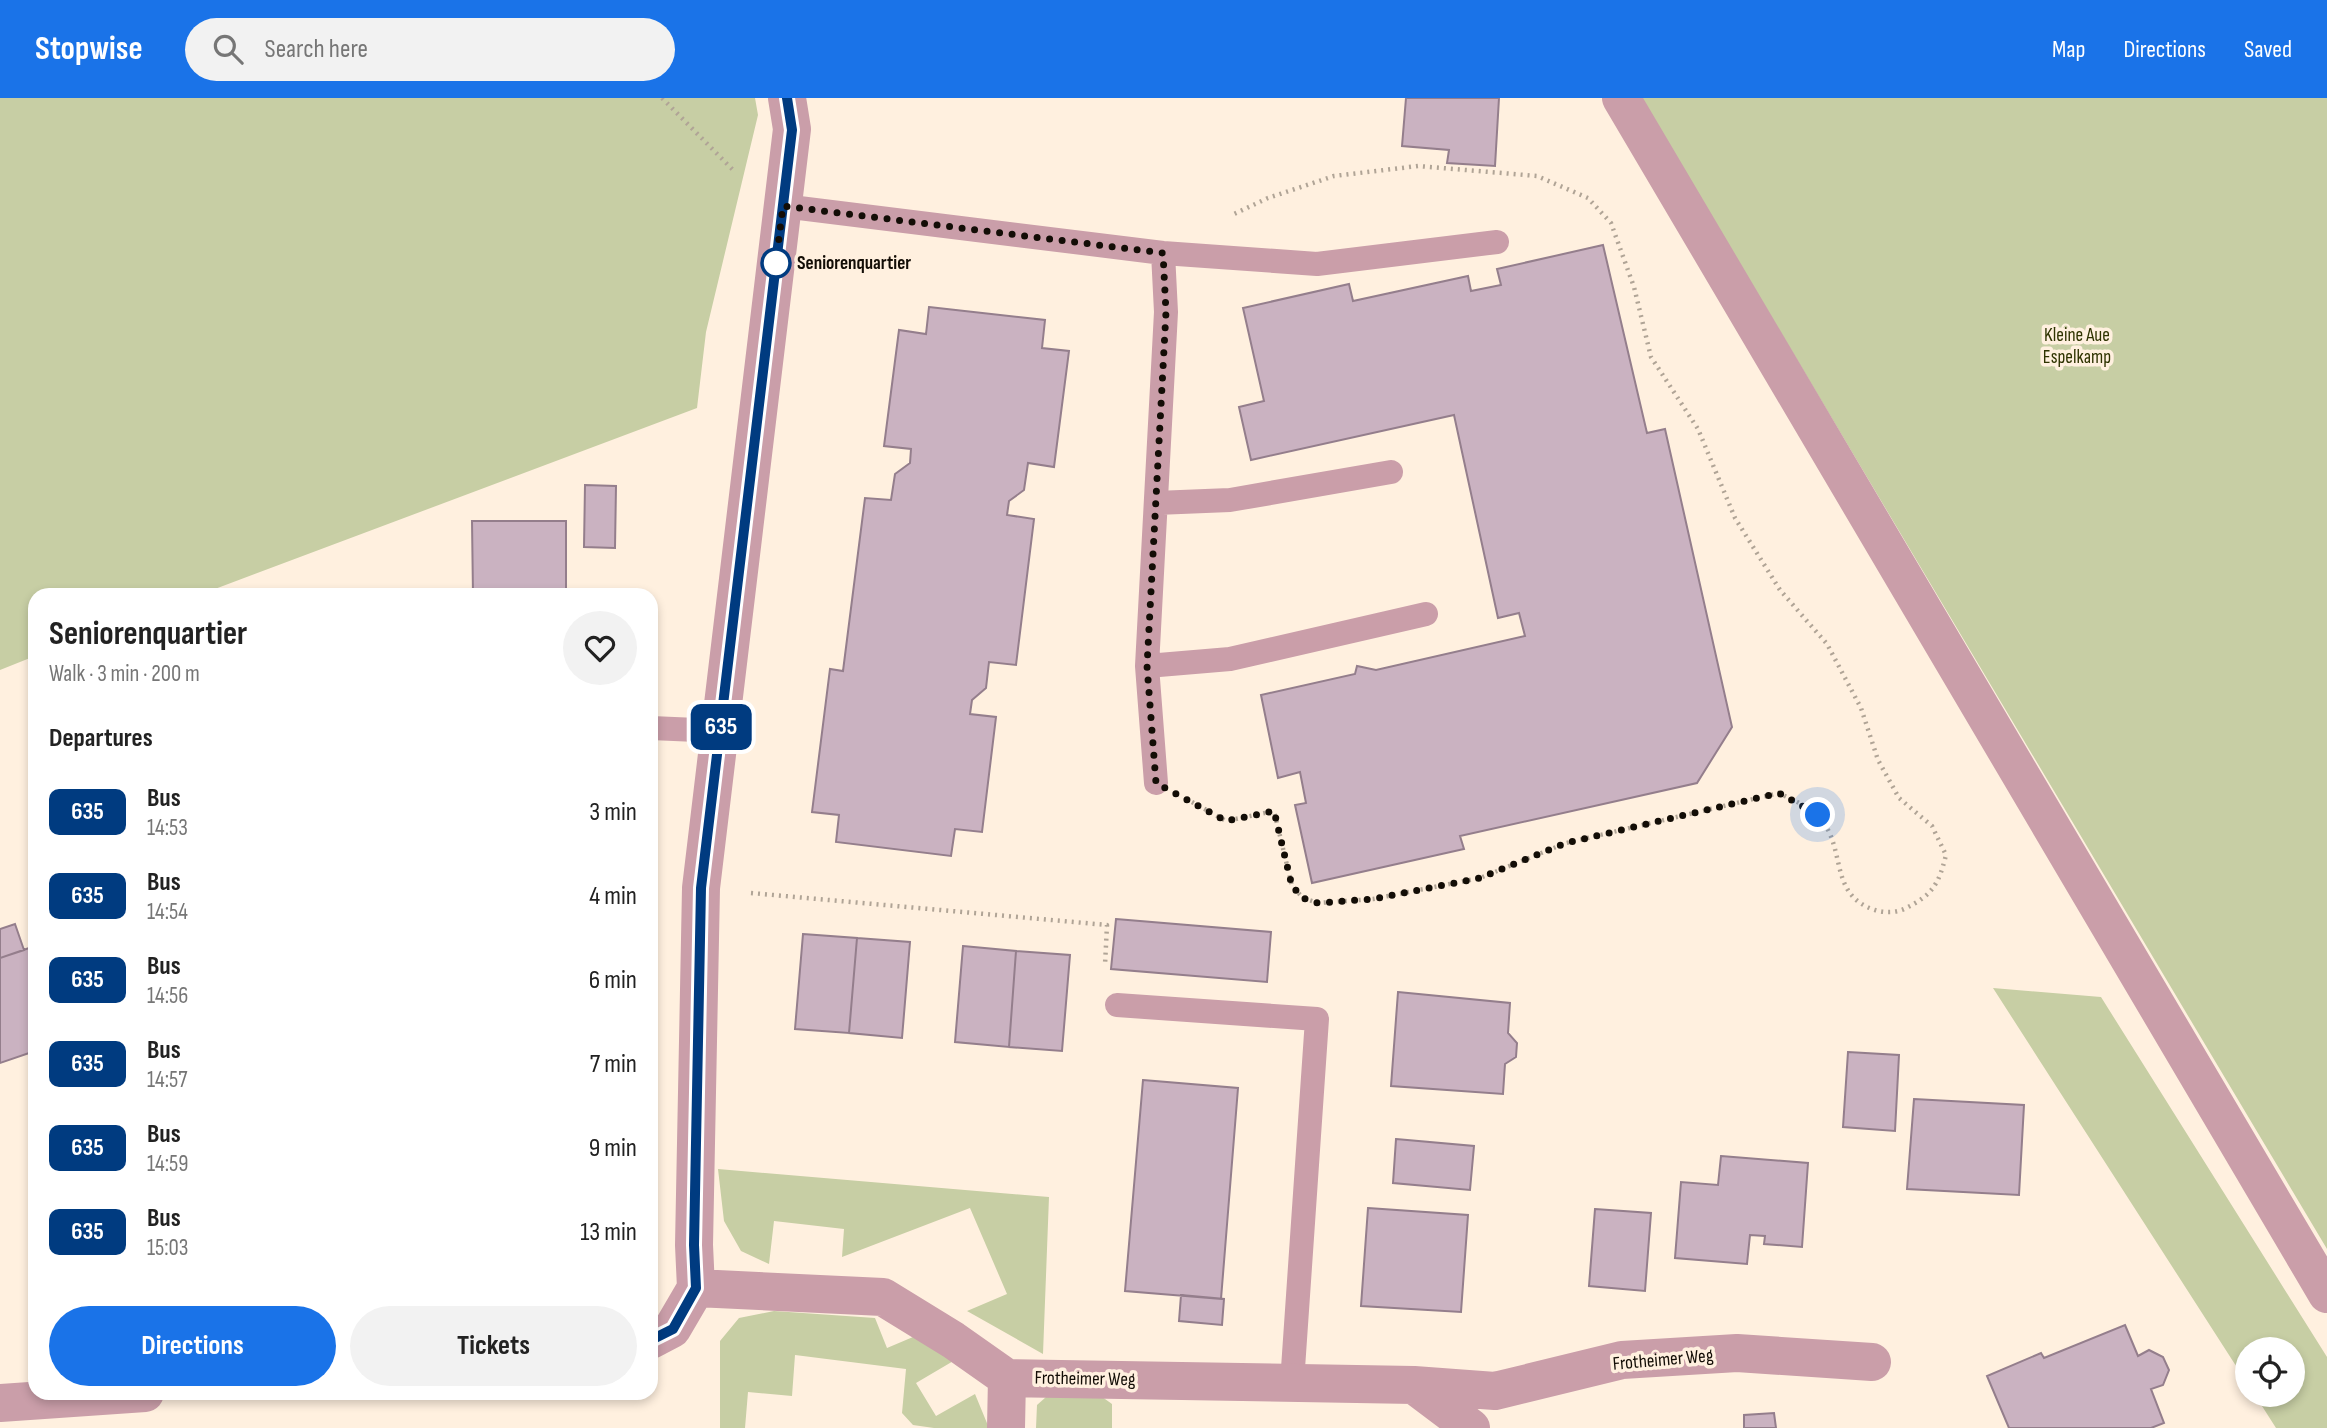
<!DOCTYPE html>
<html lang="en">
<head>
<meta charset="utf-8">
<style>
	body { margin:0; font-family:"Sofia Sans Condensed",sans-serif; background:#f2f2f2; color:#222; height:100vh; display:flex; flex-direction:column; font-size:26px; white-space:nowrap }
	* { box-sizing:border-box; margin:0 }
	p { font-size:23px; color:#767676 }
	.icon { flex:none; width:38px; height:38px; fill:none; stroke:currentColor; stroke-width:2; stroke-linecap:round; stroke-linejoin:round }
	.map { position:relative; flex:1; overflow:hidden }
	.details { position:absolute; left:28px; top:490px; width:630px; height:812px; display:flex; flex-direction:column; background:#fff; border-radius:21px; box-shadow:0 4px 10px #0003 }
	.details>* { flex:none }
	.badge { padding:0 14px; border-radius:10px; font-size:24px; line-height:46px }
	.controls { position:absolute; left:2235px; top:1239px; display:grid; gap:14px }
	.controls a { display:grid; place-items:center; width:70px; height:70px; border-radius:50%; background:#fff; box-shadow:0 4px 10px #0003; font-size:35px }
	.you { position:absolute; width:35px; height:35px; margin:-18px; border:5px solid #fff; border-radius:50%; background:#1a73e8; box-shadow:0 0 0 10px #1a73e833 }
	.map>.badge { position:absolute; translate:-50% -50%; box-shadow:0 0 0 4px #fff }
	h2 { padding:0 21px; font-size:26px; line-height:63px }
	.round { display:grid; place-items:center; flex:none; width:74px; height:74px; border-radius:37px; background:#f2f2f2 }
	.overview { display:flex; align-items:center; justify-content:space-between; height:119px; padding:0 21px }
	h1 { font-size:33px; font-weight:700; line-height:52px }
	.action { display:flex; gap:14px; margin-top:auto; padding:14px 21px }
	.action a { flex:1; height:80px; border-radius:42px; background:#1a73e8; color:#fff; font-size:28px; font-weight:700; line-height:80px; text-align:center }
	.action a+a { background:#f2f2f2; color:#222 }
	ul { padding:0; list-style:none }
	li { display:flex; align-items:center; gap:21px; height:84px; padding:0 21px }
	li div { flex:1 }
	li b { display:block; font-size:26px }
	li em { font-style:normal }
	li .badge { min-width:77px; font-weight:700; text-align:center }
	header { display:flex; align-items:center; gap:42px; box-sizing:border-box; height:98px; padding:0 35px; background:#1a73e8; color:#fff }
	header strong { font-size:33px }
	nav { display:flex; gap:38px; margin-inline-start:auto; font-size:24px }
	.search { width:490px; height:63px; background:#f2f2f2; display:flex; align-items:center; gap:18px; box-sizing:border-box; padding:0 24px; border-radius:38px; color:#767676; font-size:26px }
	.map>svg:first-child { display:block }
	.green { fill:#c7cea4 }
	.building { fill:#cab2c1; stroke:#947e8c; stroke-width:2 }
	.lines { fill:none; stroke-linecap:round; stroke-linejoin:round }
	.path { stroke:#b0a496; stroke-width:4.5; stroke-dasharray:2 5; stroke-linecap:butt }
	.lane { stroke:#ca9ea9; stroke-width:24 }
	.street { stroke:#ca9ea9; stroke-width:38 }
	.line-casing { stroke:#fff; stroke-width:16 }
	.line { stroke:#003b80; stroke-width:10 }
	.walk { stroke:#130d06; stroke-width:7; stroke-dasharray:0 12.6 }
	.stop-dot { fill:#fff; stroke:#003b80; stroke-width:3.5 }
	.labels { text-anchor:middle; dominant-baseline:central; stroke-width:7; stroke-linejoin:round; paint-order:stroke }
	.stop-label { font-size:19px; font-weight:bold; fill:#130d06; stroke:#fff0df; text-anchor:start }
	.park-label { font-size:19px; fill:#2e3300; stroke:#fff0df }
	.street-label { font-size:19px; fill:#130d06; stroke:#fff0df }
</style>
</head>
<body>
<header>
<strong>Stopwise</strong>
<div class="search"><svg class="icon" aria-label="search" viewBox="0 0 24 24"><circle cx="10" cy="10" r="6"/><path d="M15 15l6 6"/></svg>Search here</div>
<nav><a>Map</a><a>Directions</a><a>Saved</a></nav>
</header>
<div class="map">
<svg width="2327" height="1330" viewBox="0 0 2327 1330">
	<rect width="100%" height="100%" fill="#fff0df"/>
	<!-- green -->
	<path class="green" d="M0,0H755L758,17L706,234L697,310L199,497H35V558L0,572Z
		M1641,0H2327V1151Z
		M1993,890L2101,899L2327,1259V1330H2276L2255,1297H2292V1251H2247V1285Z
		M718,1071L1049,1099L1043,1256L967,1213L1007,1196L970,1110L842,1159L844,1131L774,1123L769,1166L741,1153L724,1123Z
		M774,1213L875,1220L887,1250L913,1239L955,1262L916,1285L936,1318L975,1296L989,1330H934L913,1327L902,1315L906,1271L795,1257L792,1298L748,1294L745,1330H720V1243L739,1220Z
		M1098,1296L1112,1306V1330H1036L1037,1307L1046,1299Z"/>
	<!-- building -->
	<path class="building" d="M1406,0H1499L1495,68L1447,65L1449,52L1402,48Z
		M1603,147L1647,335L1665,331L1732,629L1697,685L1460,738L1464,751L1312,785L1295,707L1306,705L1300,674L1278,680L1261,597L1355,576L1357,568L1376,572L1525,538L1519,515L1498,520L1454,317L1251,362L1239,309L1264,303L1243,210L1349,186L1353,203L1468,178L1471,193L1501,187L1497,171Z
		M929,209L1045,222L1042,250L1069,253L1054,369L1028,365L1024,392L1009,403L1007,417L1034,421L1016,567L989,564L986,590L972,602L970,616L996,619L982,734L955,731L951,758L836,744L839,717L812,714L830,571L843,573L865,400L891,402L895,376L910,365L911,351L884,348L899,232L926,236Z
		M585,387L616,388L615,450L584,449Z
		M472,423H566V497H473Z
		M1116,821L1271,834L1267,884L1111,871Z
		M15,826L24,852L0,860V831Z
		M803,836L857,840L849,935L795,931Z
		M857,840L910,844L902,940L849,935Z
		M35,848V953L0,965V860Z
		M963,848L1016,853L1009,949L955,944Z
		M1016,853L1070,857L1062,953L1009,949Z
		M1398,894L1510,905L1508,935L1517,945L1516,959L1505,966L1503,996L1391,988Z
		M1848,954L1899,957L1895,1033L1843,1029Z
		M1143,982L1238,990L1221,1201L1125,1193Z
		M1914,1001L2024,1007L2019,1097L1907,1091Z
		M1396,1041L1474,1048L1470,1092L1393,1085Z
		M1721,1058L1808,1065L1802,1149L1764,1146L1765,1138L1750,1137L1747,1166L1675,1160L1681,1084L1718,1087Z
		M1368,1110L1468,1117L1461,1214L1361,1208Z
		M1595,1111L1651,1115L1645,1193L1589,1188Z
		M1181,1197L1224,1201L1222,1227L1179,1223Z
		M2125,1227L2138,1258L2149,1252L2163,1259L2169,1272L2163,1287L2151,1291L2164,1325L2151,1330H2009L1987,1278L2041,1255L2044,1260Z
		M1774,1315L1776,1330H1744V1317Z"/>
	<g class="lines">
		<!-- path -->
		<path class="path" d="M662,0L735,74
			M1192,704L1226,723L1274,713L1292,788L1303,800L1318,805L1373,801L1480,780L1566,745L1779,695C1792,702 1811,709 1820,720C1847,751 1828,797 1875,812C1885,815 1897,815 1906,810C1933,797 1939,785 1946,757L1932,728L1899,700L1878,662L1861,610L1827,546L1780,492L1735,420L1698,331L1651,259L1634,189L1611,125L1588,100L1537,78L1418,68L1334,78L1268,100L1234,116
			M751,795L1107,827L1105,867"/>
		<!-- lane -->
		<path class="lane" d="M783,108L1163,155L1317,166L1497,144
			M1156,405L1230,402L1391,374
			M1147,568L1230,561L1426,516
			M651,630L720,633
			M1156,685L1147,568L1166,214L1163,155
			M1117,907L1317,921L1292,1285"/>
		<!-- street -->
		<path class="street" d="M1621,0L2327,1196
			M696,1190L883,1199L953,1242L1007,1280L1006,1330
			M651,1242L672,1231L696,1190L694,1147L701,790L792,31L787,0
			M1007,1280L1414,1287L1495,1293L1622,1262L1737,1255L1872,1264
			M1414,1287L1471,1330
			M0,1305L145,1295"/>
	</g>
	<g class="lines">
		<!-- line casing -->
		<g class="line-casing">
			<path id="line" d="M651,1242L673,1231L696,1190L694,1147L701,790L792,32L787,0"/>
		</g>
		<!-- line -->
		<use href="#line" class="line"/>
		<!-- walk -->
		<path class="walk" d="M776,165L775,172L783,108L1163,155L1166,214L1147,568L1156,685L1226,723L1274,713L1292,788L1303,800L1318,805L1373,801L1480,780L1566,745L1779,695L1818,717"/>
	</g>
	<!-- markers -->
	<circle class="stop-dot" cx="776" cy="165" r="14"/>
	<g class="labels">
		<!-- stop labels -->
		<g class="stop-label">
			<text x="797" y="165">Seniorenquartier</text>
		</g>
		<!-- park labels -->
		<g class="park-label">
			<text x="2077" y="237">Kleine Aue<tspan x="2077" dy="22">Espelkamp</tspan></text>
		</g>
		<!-- street labels -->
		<g class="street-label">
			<text transform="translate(1663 1262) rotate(-5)">Frotheimer Weg</text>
			<text transform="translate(1085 1281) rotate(1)">Frotheimer Weg</text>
		</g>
	</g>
</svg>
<div class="controls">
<a><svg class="icon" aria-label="locate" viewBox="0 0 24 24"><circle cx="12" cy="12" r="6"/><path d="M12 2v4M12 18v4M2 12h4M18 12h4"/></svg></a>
</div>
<div class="you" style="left:1818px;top:717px"></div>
<b class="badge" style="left:721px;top:629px;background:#003b80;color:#fff">635</b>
<section class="details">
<div class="overview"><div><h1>Seniorenquartier</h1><p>Walk · 3 min · 200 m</p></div><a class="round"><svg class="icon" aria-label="heart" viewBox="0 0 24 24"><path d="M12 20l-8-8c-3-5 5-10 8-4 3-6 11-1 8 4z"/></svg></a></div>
<h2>Departures</h2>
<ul>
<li><span class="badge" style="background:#003b80;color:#fff">635</span><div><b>Bus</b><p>14:53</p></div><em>3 min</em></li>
<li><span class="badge" style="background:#003b80;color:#fff">635</span><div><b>Bus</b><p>14:54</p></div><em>4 min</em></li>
<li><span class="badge" style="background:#003b80;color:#fff">635</span><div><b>Bus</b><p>14:56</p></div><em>6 min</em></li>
<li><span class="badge" style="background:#003b80;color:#fff">635</span><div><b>Bus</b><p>14:57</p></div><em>7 min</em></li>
<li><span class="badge" style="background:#003b80;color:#fff">635</span><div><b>Bus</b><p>14:59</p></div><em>9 min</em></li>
<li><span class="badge" style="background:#003b80;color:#fff">635</span><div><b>Bus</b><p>15:03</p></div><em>13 min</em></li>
</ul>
<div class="action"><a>Directions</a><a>Tickets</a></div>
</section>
</div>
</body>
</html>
